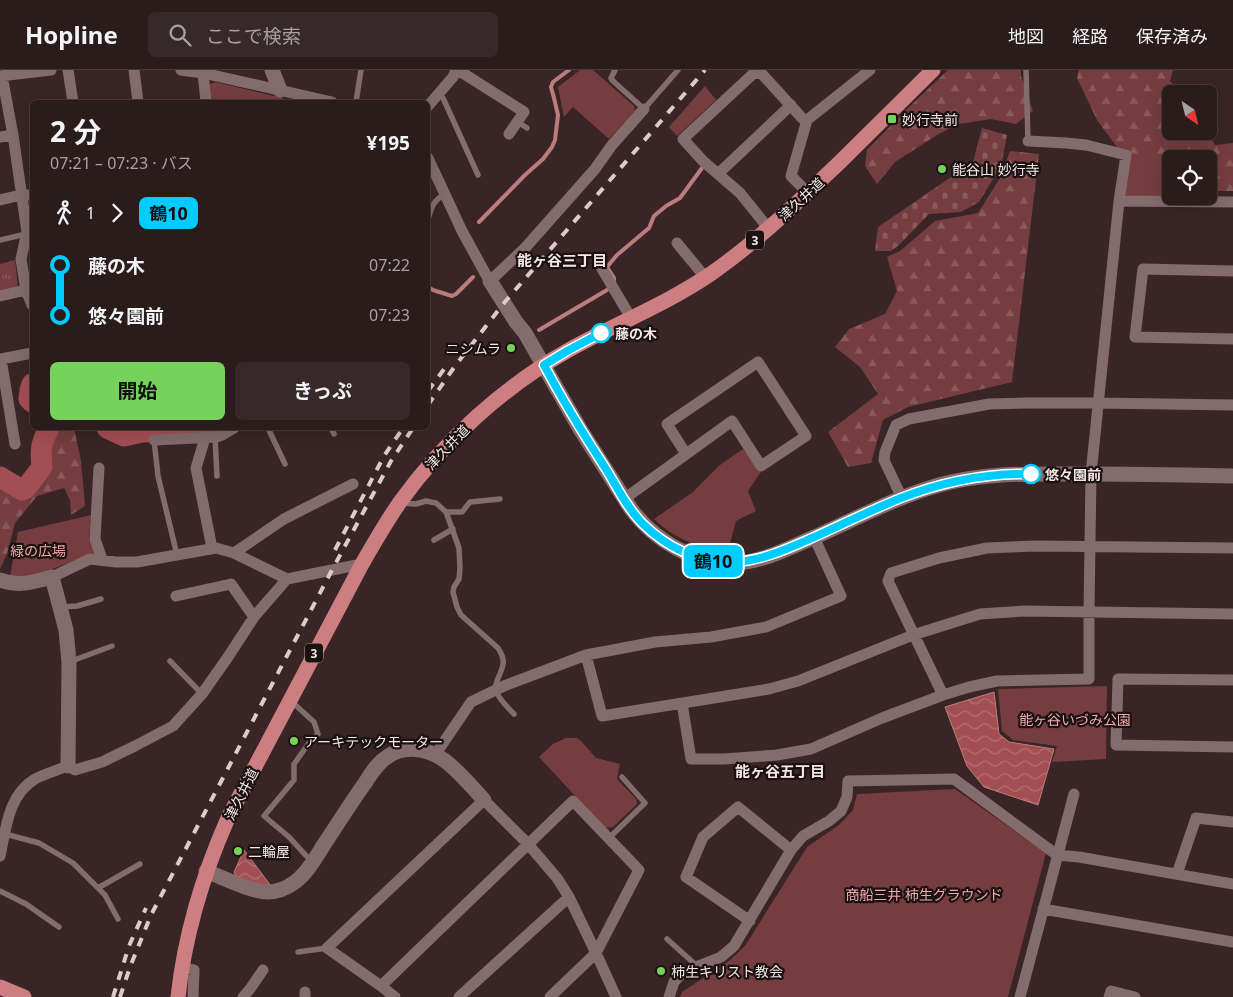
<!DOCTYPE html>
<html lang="ja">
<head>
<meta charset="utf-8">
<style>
	body { margin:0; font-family:"Noto Sans","Noto Sans JP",sans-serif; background:#372929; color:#f1f3f6; height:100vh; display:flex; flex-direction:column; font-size:19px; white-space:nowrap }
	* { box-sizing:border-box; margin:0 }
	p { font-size:16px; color:#a6a1a3 }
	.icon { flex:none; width:28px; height:28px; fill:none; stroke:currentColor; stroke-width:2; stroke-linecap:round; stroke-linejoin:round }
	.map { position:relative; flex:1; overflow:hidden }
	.details { position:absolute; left:30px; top:30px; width:400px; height:330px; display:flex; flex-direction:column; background:#2b1c1c; border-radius:8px; box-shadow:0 5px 20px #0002,0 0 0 1px #473a3b }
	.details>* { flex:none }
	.badge { padding:0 10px; border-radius:8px; font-size:18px; line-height:32px }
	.needle { width:32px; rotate:145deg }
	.controls { position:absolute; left:1162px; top:15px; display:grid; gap:10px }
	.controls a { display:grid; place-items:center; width:55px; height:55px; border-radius:8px; background:#2b1c1c; box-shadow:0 5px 20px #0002,0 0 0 1px #473a3b; font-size:25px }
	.map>.badge { position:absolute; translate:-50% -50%; box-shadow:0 0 0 2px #fff }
	.legs { display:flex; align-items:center; gap:8px; height:55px; padding:0 20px; font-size:16px }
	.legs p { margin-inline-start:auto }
	.head { display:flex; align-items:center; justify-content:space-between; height:85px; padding:0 20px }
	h1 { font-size:28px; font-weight:700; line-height:38px }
	.primary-button { display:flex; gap:10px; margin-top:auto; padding:10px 20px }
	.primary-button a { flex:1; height:58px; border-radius:8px; background:#75d25a; color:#111; font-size:20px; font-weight:700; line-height:58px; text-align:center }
	.primary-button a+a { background:#372929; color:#f1f3f6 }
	ul { padding:0 20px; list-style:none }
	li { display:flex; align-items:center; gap:18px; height:50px; font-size:19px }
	li i { display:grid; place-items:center; width:8px; height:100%; margin:0 6px; background:currentColor }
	li i::after { content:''; width:12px; height:12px; margin:-6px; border:4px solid; border-radius:50%; background:#2b1c1c }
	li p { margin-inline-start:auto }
	li:first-child i { background:linear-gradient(#0000 50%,currentColor 0) }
	li:last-child i { background:linear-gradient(currentColor 50%,#0000 0) }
	header { display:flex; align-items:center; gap:30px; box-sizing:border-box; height:70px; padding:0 25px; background:#2b1c1c; border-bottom:1px solid #473a3b }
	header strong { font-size:24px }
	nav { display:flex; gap:28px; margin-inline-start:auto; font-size:18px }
	.search { width:350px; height:45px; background:#372929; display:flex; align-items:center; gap:12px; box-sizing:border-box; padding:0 18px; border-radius:8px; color:#a6a1a3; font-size:19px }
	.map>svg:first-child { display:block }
	.grass { fill:url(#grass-tufts) }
	.forest { fill:url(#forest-firs) }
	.cemetery { fill:url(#cemetery-stones) }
	.green { fill:#753d3f }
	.water { fill:url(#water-waves); stroke:#bb7c7e }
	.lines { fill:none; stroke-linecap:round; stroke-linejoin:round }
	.stream { stroke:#bb7c7e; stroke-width:4 }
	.river { stroke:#a34e52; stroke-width:21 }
	.lane { stroke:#836c6b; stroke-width:5.5 }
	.street { stroke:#836c6b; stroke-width:11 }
	.secondary { stroke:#836c6b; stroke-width:15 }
	.primary { stroke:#cd7e80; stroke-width:15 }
	.rail { stroke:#dbcccc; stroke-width:4; stroke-dasharray:9 9; stroke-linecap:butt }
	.line-1-casing { stroke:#fff; stroke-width:11 }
	.line-1 { stroke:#0cf; stroke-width:8 }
	.poi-dot { fill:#75d25a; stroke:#1a1111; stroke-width:2 }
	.stop-1-dot { fill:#fff; stroke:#0cf; stroke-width:2.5 }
	.labels { text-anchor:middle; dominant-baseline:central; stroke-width:4.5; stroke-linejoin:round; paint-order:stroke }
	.shield { fill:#1a1111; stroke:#b3a6a6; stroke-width:1 }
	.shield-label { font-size:12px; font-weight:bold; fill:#f4e6e6 }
	.poi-label { font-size:14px; fill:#f4e6e6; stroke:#1a1111; text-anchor:start }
	.street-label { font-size:14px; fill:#f4e6e6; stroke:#1a1111 }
	.stop-label { font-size:14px; font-weight:bold; fill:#f4e6e6; stroke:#1a1111; text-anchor:start }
	.park-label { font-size:14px; fill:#f1a9a9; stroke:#1a1111 }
	.neighbourhood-label { font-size:15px; font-weight:bold; fill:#f4e6e6; stroke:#1a1111 }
</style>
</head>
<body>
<header>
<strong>Hopline</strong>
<div class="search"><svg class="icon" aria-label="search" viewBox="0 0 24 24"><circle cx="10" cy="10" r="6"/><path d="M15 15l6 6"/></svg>ここで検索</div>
<nav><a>地図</a><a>経路</a><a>保存済み</a></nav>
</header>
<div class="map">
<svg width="1233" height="927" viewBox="0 0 1233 927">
	<defs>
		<pattern id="grass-tufts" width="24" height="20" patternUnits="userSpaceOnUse" patternTransform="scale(1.25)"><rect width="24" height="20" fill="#753d3f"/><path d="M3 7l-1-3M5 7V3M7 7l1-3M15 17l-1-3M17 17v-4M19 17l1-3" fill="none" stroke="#89595b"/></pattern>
		<pattern id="forest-firs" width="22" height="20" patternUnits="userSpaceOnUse" patternTransform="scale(1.25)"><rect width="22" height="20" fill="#753d3f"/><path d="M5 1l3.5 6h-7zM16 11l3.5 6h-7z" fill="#89595b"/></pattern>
		<pattern id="cemetery-stones" width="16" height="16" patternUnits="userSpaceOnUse" patternTransform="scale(1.25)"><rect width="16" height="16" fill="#753d3f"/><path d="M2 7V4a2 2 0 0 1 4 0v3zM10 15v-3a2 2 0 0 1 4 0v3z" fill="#89595b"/></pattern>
		<pattern id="water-waves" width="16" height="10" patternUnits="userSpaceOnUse" patternTransform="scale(1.25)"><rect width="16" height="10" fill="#a34e52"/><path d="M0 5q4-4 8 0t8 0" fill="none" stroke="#b57073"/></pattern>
	</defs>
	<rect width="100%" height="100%" fill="#392526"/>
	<!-- grass -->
	<path class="grass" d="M15,190L18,217L0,221V194Z"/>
	<!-- forest -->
	<path class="forest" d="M948,0H1021V6L1033,41L1016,54L991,49L959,54L937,65L895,92L877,114L865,96L867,80L906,40Z
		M1079,0H1173L1170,11L1183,24H1171V61H1207L1215,75L1233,73V121H1209V89H1171V120L1128,92L1097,50L1077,8Z
		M1010,81L1039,84L1012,312L908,337L883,350L871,393L848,397L828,362L878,324L860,297L835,277L849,259L885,244L897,221L887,187L900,181L935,151L978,143L1000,108Z
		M57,358H74L81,391L85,436L71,445L70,430L64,418L37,426L15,453L7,484L0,499V409L18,418L23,426L45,403Z"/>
	<!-- cemetery -->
	<path class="cemetery" d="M982,58L1007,65L1001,96L979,132L961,142L929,144L898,176L891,181H875L878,157L973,92Z"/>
	<!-- green -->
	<path class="green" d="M580,0H593L634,36L635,41L609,69L573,37L564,47L558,17Z
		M215,12L283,28V32H210L208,15Z
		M705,16L716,30L677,66L669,57Z
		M1129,83L1146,86L1171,108V126L1132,129L1124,124Z
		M743,379L761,402L748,421L756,441L736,451L728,481C699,478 676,470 654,449L693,422L720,395Z
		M91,445L89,469L96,483L81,488L32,507L10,506L18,462Z
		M1107,616L1106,689L1052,692L1057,676L1013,670L1002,661L998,619Z
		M566,668H577L581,671L596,688L620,694L617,709L636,729L637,734L613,757L605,758L539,687L553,674Z
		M955,719L1046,783L1008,927H680L682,922L729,891L745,876L807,777L839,755L853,740L857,724Z"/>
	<!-- water -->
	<path class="water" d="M994,622L999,664L1009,672L1054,679L1038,735L984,717L967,696L945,637Z
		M244,780L271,816H265L236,807L234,802Z"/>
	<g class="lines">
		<!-- stream -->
		<path class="stream" d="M479,152L525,105L543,89L552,77L555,70L558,45L554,28L551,17L553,12L569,0
			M614,212V208L607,197L617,185L649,158L654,146L666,136L680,128L702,98
			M428,217L433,220L452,226L456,224L473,207
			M539,260L607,220"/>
		<!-- river -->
		<path class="river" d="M32,314L30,320L29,329L32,332
			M107,358L124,366L142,362L212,360L216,358
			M0,407L22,420L26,418L42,397C40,380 41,373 49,358"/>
		<!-- lane -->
		<path class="lane" d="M615,0L611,8L612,10L644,39L678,0
			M1026,0L1028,71
			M437,23L443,28L478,105
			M356,32L361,0
			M518,52L527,58
			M428,149C432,136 433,131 445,124
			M0,170L26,164
			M268,358L285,394
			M331,358L334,364
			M215,367L217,406
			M154,370L158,406L177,485
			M401,433L416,434L426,431L436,433L446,442L459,478L460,498L459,509L454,517L453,522L457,537L461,545L498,578C507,592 503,596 497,611C497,613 495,616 495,618C496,626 508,638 514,644
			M446,442H462L470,432L500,429
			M434,470L453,459
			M62,537L77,536L101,529
			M170,591L202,624
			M69,592L112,576
			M291,631L314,652L318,664L309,673L294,694V710L264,746L289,767L311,791
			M5,764L39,773L73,793L105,825L118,849
			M609,768L645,733L622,707
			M98,818L140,794
			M0,821L26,834L59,857
			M667,869L697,896
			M298,882L327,878"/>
		<!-- street -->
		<path class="street" d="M68,0L73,32
			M134,0L138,32
			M181,0L203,3L332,32
			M458,0L524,42L509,64
			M203,3L206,32
			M0,6L51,0
			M2,6L13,65L27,162L21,189L26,220L32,235
			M428,36L453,7L456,0
			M0,67L13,65
			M1028,71L1066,73L1086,75L1126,85L1119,131
			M428,88L462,161L485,203L490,211L525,178L595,99L612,75L644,39
			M719,103L791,35
			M808,123L791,106L807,50L870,0
			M0,130L21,125H32
			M769,159L740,123L703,91L683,69L754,3L762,4L802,48L807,50
			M677,173L705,207
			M598,192L631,248
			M1233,201L1143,199L1135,267L1233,269
			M0,226L26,220
			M205,368L196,398L212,478
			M154,370L217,367L222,365L234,358
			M15,374L1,289L32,283
			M99,398L95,469L102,489
			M902,428L884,390L885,382L896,355L909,349L989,334L1027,333H1098L1233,335
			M624,429L732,351L761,396L806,366L758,292L667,354L686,384
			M234,483L284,449L353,414
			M52,507L90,489L116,492H137L216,478L234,483L287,509L362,494
			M176,526L231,514L254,547
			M586,585L602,646L769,619L798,611L913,565L980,544L1024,541L1233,544
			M1233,610L1118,609L1116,675L1233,677
			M943,625L888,511L891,503L939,488L987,478L1036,476L1233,478
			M682,633L691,689H724L777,685L811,679L882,648L943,625L969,617L997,611L1089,609V542L1091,404L1119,131L1233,132
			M435,685L471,632L504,616L586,585L655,572L711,567L766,557L841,526L814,467
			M0,786C6,759 8,725 35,709C44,704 58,700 68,696L75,700L102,692L135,676L173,656L202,624L228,587L254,547L287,509
			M1177,804L1196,748L1233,752
			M1043,839L1233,872
			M750,851L686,807L703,767L738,737L791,780
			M181,897L194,900L193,927
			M381,916L573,731L639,800L596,883L550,927
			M243,927L250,919L263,900
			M305,927V922
			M395,927L381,916L327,878L484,730L528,774L557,808L569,827L596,883L616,927
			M459,927L569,827
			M669,927L674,912L683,902L721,887L734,876L791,780L803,766L829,751L841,741L847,727L848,711L954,709L1057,785L1079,787L1233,814
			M1020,927L1074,724
			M1109,927L1111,921L1135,927"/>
		<!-- secondary -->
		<path class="secondary" d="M272,0L280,20
			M490,211L516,252L525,263L580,359L631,439C656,472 693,493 735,493C764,492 791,477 817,466C857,448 897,427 939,415C986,402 1034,404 1082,404C1132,404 1183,405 1233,406
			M0,510C18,517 34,512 52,507L66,560L69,592L68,696
			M206,801C221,807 252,822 267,822C276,822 287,818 295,812C307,803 315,789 323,776C337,755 350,734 365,713C371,704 377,693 387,687C404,675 427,678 444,690C459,701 471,716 484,730"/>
		<!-- primary -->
		<path class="primary" d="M0,917L24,927
			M178,927C185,863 202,807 228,748L362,494C374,473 386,452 400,432C444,371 502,318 567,281C615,254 667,234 712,203C759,170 799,131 840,92C871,61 902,31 933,0"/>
		<!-- rail -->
		<path class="rail" d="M428,321L447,295
			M428,335L455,296L504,233L705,0
			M335,480L384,386L403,358
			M113,927L129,876L146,838
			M120,927L130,897L151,845L332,500L391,391L413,358"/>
	</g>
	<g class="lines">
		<!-- line-1 casing -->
		<g class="line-1-casing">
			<path id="line-1" d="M601,263L567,281L544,295C563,331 584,365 606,399C617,417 627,438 642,453C666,477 701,495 736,492C763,490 787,479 812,468C841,455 871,440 901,428C942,412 987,403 1031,404"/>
		</g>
		<!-- line-1 -->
		<use href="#line-1" class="line-1"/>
	</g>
	<!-- markers -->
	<g class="poi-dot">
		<rect x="887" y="44" width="10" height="10" rx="2.5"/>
		<circle cx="942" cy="99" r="5"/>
		<circle cx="511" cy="278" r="5"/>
		<circle cx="294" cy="671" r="5"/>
		<circle cx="238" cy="781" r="5"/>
		<circle cx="661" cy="901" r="5"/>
	</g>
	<g class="stop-1-dot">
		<circle cx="601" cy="263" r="9"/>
		<circle cx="1031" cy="404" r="9"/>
	</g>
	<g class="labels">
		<!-- shield labels -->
		<g class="shield">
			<rect x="746" y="160.5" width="18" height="19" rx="4"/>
			<rect x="305" y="573.5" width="18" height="19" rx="4"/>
		</g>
		<g class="shield-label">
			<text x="755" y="170">3</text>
			<text x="314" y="583">3</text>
		</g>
		<!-- poi labels -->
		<g class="poi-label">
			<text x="902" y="49">妙行寺前</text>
			<text x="952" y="99">能谷山 妙行寺</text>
			<text x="501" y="278" text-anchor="end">ニシムラ</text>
			<text x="304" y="671">アーキテックモーター</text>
			<text x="248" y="781">二輪屋</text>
			<text x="671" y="901">柿生キリスト教会</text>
		</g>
		<!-- street labels -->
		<g class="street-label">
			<text transform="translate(801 129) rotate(-43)">津久井道</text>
			<text transform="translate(447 377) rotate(-46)">津久井道</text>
			<text transform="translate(241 724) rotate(-63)">津久井道</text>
		</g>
		<!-- stop labels -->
		<g class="stop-label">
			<text x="615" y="263">藤の木</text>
			<text x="1045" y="404">悠々園前</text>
		</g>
		<!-- park labels -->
		<g class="park-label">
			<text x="38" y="480">緑の広場</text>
			<text x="1075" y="649">能ヶ谷いづみ公園</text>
			<text x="924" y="824">商船三井 柿生グラウンド</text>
		</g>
		<!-- neighbourhood labels -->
		<g class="neighbourhood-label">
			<text x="562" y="190">能ヶ谷三丁目</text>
			<text x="780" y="701">能ヶ谷五丁目</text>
		</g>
	</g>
</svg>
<div class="controls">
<a><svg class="needle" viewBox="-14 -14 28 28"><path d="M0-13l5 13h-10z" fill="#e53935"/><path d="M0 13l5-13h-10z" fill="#a6a1a3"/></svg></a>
<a><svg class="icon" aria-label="locate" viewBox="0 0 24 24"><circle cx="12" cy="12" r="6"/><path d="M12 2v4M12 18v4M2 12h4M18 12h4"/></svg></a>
</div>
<b class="badge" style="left:713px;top:491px;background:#0cf;color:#111">鶴10</b>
<section class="details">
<div class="head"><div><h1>2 分</h1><p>07:21 – 07:23 · バス</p></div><b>¥195</b></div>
<div class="legs"><svg class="icon" aria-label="walk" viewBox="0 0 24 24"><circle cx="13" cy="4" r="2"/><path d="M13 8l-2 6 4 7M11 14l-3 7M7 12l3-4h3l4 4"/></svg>1<svg class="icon" aria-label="forward" viewBox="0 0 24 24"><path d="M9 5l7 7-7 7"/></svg><b class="badge" style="background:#0cf;color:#111">鶴10</b></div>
<ul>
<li><i style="color:#0cf"></i><b>藤の木</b><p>07:22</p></li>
<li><i style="color:#0cf"></i><b>悠々園前</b><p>07:23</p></li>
</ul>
<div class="primary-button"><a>開始</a><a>きっぷ</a></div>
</section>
</div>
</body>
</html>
